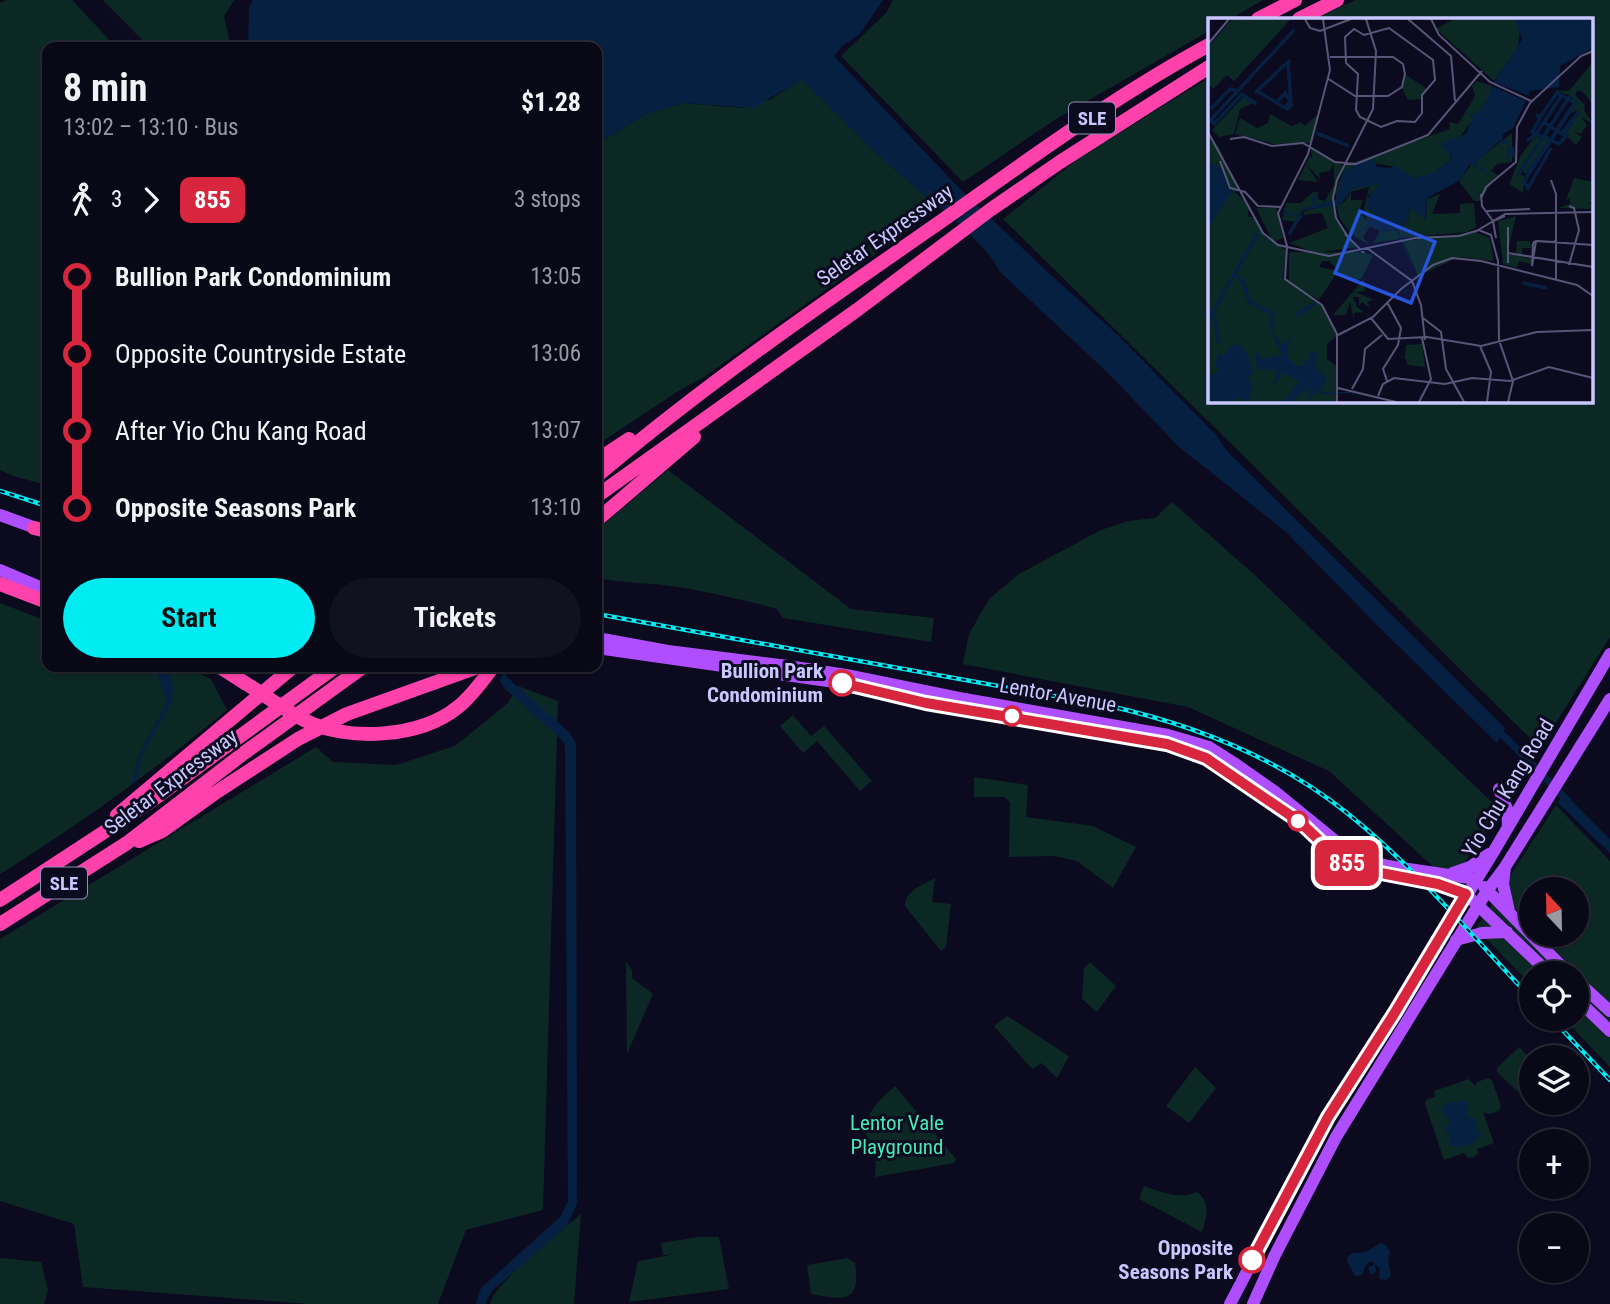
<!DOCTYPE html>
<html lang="en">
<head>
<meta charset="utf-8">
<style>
	body { margin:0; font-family:"Roboto Condensed",sans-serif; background:#12111f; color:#f1f3f6; height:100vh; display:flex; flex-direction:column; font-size:26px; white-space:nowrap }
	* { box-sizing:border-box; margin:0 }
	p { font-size:23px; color:#999aa1 }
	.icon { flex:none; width:38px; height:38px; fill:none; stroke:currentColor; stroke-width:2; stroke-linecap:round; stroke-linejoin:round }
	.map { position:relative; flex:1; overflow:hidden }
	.details { position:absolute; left:42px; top:42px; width:560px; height:630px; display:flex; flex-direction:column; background:#090816; border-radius:14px; box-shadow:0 2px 5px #0004,0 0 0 2px #292935 }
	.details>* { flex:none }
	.badge { padding:0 14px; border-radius:10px; font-size:24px; line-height:46px }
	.needle { width:46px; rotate:338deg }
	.buttons { position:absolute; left:1519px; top:877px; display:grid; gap:14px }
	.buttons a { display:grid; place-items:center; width:70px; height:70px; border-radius:50%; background:#090816; box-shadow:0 2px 5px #0004,0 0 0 2px #292935; font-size:35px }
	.map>.badge { position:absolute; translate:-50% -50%; box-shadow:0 0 0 4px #fff }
	.legs { display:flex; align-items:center; gap:10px; height:77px; padding:0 21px; font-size:23px }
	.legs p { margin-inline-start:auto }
	.head { display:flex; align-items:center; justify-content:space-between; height:119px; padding:0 21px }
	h1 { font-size:38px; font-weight:700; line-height:52px }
	.button { display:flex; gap:14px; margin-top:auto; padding:14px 21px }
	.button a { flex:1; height:80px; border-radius:42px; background:#00ecf2; color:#111; font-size:28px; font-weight:700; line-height:80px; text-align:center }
	.button a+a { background:#12111f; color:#f1f3f6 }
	ul { padding:0 21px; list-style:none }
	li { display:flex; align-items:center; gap:24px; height:77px; font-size:26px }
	li i { display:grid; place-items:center; width:10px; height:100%; margin:0 9px; background:currentColor }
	li i::after { content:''; width:18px; height:18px; margin:-9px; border:5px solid; border-radius:50%; background:#090816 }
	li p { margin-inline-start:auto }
	li:first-child i { background:linear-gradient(#0000 50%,currentColor 0) }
	li:last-child i { background:linear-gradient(currentColor 50%,#0000 0) }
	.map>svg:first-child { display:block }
	.green { fill:#0c2825; fill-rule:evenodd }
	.water { fill:#062041 }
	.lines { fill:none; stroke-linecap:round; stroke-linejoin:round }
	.canal { stroke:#062041; stroke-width:7 }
	.primary { stroke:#af4eff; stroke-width:12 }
	.motorway { stroke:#ff42ab; stroke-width:14 }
	.rail-casing { stroke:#00ecf2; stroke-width:4.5 }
	.rail { stroke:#0c0a1e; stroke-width:2; stroke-dasharray:5; stroke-linecap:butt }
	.motorway-bridge { stroke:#ff42ab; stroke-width:14 }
	.line-1-casing { stroke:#fff; stroke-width:16 }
	.line-1 { stroke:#d7263d; stroke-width:10 }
	.stop-1-dot { fill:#fff; stroke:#d7263d; stroke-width:3.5 }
	.labels { text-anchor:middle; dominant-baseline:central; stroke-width:6; stroke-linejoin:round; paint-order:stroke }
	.shield { fill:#0c0a1e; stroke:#908ebc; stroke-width:2 }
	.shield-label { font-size:19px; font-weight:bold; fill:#c9c7ff }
	.street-label { font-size:21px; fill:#c9c7ff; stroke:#0c0a1e }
	.stop-label { font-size:21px; font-weight:bold; fill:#c9c7ff; stroke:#0c0a1e; text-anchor:end }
	.park-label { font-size:21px; fill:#47eab5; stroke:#0c0a1e }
	.inset-river { fill:none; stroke:#062041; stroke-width:3.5 }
	.inset-road { fill:none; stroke:#585678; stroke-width:2 }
	.view { fill:#2654da; fill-opacity:0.15; stroke:#2654da; stroke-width:3.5 }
	.inset-edge { fill:none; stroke:#c9c7ff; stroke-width:3.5 }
</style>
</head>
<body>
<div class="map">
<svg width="1610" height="1304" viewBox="0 0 1610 1304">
	<rect width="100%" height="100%" fill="#0c0a1e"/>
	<!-- green -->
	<path class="green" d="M6,0H72L116,47H47V485L13,476L0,470V3Z
		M103,0H234L224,16L231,47H149Z
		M893,0H1263L1230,19H1209V31L1056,119L963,182L841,56L886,13Z
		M1356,0H1610V637L1540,748L1003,219L1082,156L1209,78V401H1591V19H1313Z
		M802,79L895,170L940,208L704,377L680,390L597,445V144L646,114L683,103L744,108L771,99Z
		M668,470L851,609L934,618L931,642L783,618L777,609C745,600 713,593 679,587C652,583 624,583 597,578V530Z
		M1172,502L1257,577L1502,812L1450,882L1329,771L1188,707L963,664L969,634L989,599L1019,574L1101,530L1128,521L1155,518Z
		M0,603L47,621V667H186L211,679L227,710C156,769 79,825 0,874Z
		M518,686L558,701L543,1210L466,1230L438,1304H309L83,1287L74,1224L0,1201V939L316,747L333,762L396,765L455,746L508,703Z
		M793,715L811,736L824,726L872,781L860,791L817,741L803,753L780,726Z
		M974,777L1028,785L1026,817L1093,826L1136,847L1113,888L1077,861L1054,856L1009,857L1010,802L1004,797H974Z
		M1556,805L1610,861V1067L1564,1019L1577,1018V973H1531V985L1476,928ZM1531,889H1577V934H1531Z
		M935,878L932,902L951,904L946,947L941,951L905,906C904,891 923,885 935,878Z
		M626,962L632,970V978L653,994L627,1054Z
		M1090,962L1116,986L1097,1012L1082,999L1084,968Z
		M1007,1016L1069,1056L1057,1078L1042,1063L1032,1069L994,1026Z
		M1519,1047L1531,1059V1082L1521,1093L1518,1092L1497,1072V1068Z
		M1195,1067L1216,1088L1189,1123L1166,1106Z
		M1488,1078L1492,1080L1501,1106L1499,1111L1489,1114L1483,1112L1494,1143L1477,1149L1478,1153L1474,1157L1468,1158L1464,1153L1444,1160L1425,1104L1427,1099L1435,1097L1434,1091L1469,1079L1475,1086L1477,1082Z
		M895,1086L956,1159L955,1163L875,1177L876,1157H866C867,1115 863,1115 895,1086Z
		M1144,1186C1160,1192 1181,1200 1197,1192C1212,1204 1206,1216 1202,1232L1139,1199Z
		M581,1214L574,1304H490C494,1283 562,1230 581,1214Z
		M698,1237H719L729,1289L629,1302L638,1261L676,1254L663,1255L661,1243Z
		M0,1258L41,1262L48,1290L44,1304H0Z
		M848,1258L855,1263C861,1304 844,1300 811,1294L807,1265Z"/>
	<!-- water -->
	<path class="water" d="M253,0H883L859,35L842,46L834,56L960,189L1053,277L1118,335L1216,435L1227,451L1505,728L1497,743L1379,627L1285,531L1179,447L1109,374L999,271C986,240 922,195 895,170C863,142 833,110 802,80L753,108L683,103L646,114L597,144V47H248L249,8Z
		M155,667H166L173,683L172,702L142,755L137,780L130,786L139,755L167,702Z
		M504,672L507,677L569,732L576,743L577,1204L567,1226L494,1289L488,1297L486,1304H476L481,1288L560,1217L568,1201L565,746L564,742L504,688L500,680Z
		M1564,793L1610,839V853L1558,803Z
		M1462,1100L1468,1103L1467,1114L1470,1118L1476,1119L1477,1129L1481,1135C1474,1146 1462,1149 1450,1145V1137L1445,1129L1449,1125V1120L1442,1111L1446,1104Z
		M1380,1243L1386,1245L1390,1252L1388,1258L1391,1276L1386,1280L1379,1279L1380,1269L1375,1264L1376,1272L1371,1275L1368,1268L1375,1264L1371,1261L1365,1266L1362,1275L1355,1276L1347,1261L1348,1256L1353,1253L1366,1252Z"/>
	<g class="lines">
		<!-- canal -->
		<path class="canal" d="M1502,734L1568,801"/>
		<!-- primary -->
		<path class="primary" d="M0,515L44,531
			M0,570L47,590
			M597,638L668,651L788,666L846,675L959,698L1168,735L1209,747L1234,763L1274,791L1355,857L1388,866L1476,879
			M597,648L842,683L926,703L1167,745L1206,758L1300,823L1339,859L1355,868L1439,884L1466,894L1549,973
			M1499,789L1507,809L1508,826
			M1505,867L1503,884L1509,911
			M1453,873L1470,867L1489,854
			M1484,887L1568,973
			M1456,940L1482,933L1507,932
			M1577,981L1610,1011
			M1577,999L1610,1031
			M1230,1304L1328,1117L1394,1014L1494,851L1610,654
			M1253,1304L1275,1255L1336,1137L1487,891L1505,867L1610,699"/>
		<!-- motorway -->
		<path class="motorway" d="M1258,19L1295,0
			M1299,19L1337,0
			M597,460L629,439
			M597,476C702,387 816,308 930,229C1020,166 1111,98 1209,45
			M597,496L857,310L990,210L1060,162L1209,67
			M597,520L694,437
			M34,528L47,531
			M0,584L47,602
			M220,667L245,683
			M117,815L293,667
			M139,841L162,831L215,793L298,739L347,714L478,667
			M0,900L147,804L335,667
			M0,924L127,843L244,753L363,667"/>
		<!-- rail casing -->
		<g class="rail-casing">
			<path id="rail" d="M0,491L47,506
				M597,614L1105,705C1192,724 1277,757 1347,813C1415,867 1471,935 1531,998
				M1551,1018L1610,1080"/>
		</g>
		<!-- rail -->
		<use href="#rail" class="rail"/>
		<!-- motorway-bridge -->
		<path class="motorway-bridge" d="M245,683C265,695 284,710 304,720C348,742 420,738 458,707C472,696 482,681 493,667"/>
	</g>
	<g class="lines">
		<!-- line-1 casing -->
		<g class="line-1-casing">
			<path id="line-1" d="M842,683L926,703L1167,744L1206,758L1300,822L1339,859L1355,868L1438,884L1466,894L1394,1014L1328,1117L1252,1260"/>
		</g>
		<!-- line-1 -->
		<use href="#line-1" class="line-1"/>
	</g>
	<!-- markers -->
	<g class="stop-1-dot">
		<circle cx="842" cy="683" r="12"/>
		<circle cx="1012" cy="716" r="9"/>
		<circle cx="1298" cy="821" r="9"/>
		<circle cx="1252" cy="1260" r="12"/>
	</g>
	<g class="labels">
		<!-- shield labels -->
		<g class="shield">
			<rect x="1069" y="102.5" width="46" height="31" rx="5"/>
			<rect x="41" y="867.5" width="46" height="31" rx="5"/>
		</g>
		<g class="shield-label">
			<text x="1092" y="118">SLE</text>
			<text x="64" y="883">SLE</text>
		</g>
		<!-- street labels -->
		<g class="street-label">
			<text transform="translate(885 235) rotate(-35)">Seletar Expressway</text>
			<text transform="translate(1058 695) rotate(10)">Lentor Avenue</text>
			<text transform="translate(171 782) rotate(-37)">Seletar Expressway</text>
			<text transform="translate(1508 788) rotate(-59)">Yio Chu Kang Road</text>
		</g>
		<!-- stop labels -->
		<g class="stop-label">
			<text x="823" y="671">Bullion Park<tspan x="823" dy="24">Condominium</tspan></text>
			<text x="1233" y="1248">Opposite<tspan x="1233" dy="24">Seasons Park</tspan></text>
		</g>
		<!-- park labels -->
		<g class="park-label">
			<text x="897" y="1123">Lentor Vale<tspan x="897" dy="24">Playground</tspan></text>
		</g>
	</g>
	<!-- overview -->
	<g transform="translate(1208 18)">
		<rect width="385" height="385" fill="#0c0a1e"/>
		<path d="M24,1H83L26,63L19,57L5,71L0,66V29ZM246,1H306L312,10L310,29L286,63L228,11ZM385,44V87L375,74L370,72L367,77L377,87L376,92L385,106L373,99L379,107L373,116L365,113L374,119L368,127L356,115L372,91L363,95L367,86L363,78L346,72L361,73ZM198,57L218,70L213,81L200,82L194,70ZM269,63L284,68L282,79L241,133L243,141L227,154L207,160L187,149L167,145L142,150L137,152L129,182L127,174L138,147L242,111L241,104L250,106L267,78L264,68ZM36,78L45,85L32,91L26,116L11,119L4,112ZM62,96L84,108L93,104L97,108L110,96L103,125L66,126L27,116L32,100L49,110L60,105ZM304,115V144L289,146L283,153L290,157L271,183H266L251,163L263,147ZM328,117L332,121L309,156L317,158L315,175L301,166L313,137ZM0,118L11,129L30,172L27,174L42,188L39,199H48L57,219L78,232L75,260L113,287L127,312L129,318L119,326V341L128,348V384H0ZM336,119L342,123L317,156L315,152ZM103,131L134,147L125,183L107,188L108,176L105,188L95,191L89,204L74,202L78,185H93L105,174H110V181L117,183L126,167V146L121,153L111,155L112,161L98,146L110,164L90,162L102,138L104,140ZM366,160L385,164V183L380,186H385V191L350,190L362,186V180L358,182ZM163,164L174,168L160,178L159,189L168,196L155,213L162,205L175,213L188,212L192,221L165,225L172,213L162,208L155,219L161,227L143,216L132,201L128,187L137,184L144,171ZM161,169L156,190L159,203L151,193L155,182H143V174ZM232,176L224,196L252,195V186L266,185L268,209L259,214L193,220L190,212L200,203L202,189L218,201L219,181ZM125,187L128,200L149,229L108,235L81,225L120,210L114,195L95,197L96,193ZM48,190H68L75,220L65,224ZM308,198L299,237H308L309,223H322L324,230H314V239L323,241V246L311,243L309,250L295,246L290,203ZM267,214L282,220L286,243L251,239L210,258L195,223ZM81,234H153L165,237L154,260L147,263L131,255L122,243H115L111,249L130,253L111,282L81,264ZM156,261L157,273L148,274L166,282L159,284L163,291L154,284L151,288V279H145L149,289L159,296L161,299L156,294L146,295V302L142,284L138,297H125ZM214,326L217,349L200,347L197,340L189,338L197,339L198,327Z" fill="#0c2825" fill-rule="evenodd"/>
		<path d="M307,1H385V30L352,48L351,69L321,73V78L286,64L314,22ZM284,68L318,83L305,110L295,116L294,122H300L301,132L306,128L307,142L302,134L300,141L299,142H298L300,126H294V130L293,122L269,143L270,149L277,151L279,156L262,146L252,162L219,180L217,201L202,189L200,202L190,212L208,257L188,212H177L163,227L175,213L161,206L149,224L163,199L168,196L159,189V181L172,166L145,170L132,187L96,192L89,198L72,196L79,194L73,189L88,197L95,191L105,188L104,180L109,175L107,188L128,182L136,152L165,140L169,149L182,150L187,147L186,138L188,149L207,160L227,154L244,140L232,126L258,116L265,99L258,96H267L278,85ZM0,144L12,149L25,173L0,210ZM62,311L75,327L83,320L78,337L88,348L97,349L95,340L101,345L102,334L109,335L107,350L119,359L113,374H142L163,384L142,375L112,376L109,373L99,383L102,369L83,384H75L91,363L75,355L64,370L69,352L49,351L47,330L54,341L74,337ZM23,327H33L41,340L45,355L40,360L44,367L41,384L28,379L26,384H0V357L13,353L7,349L11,335L16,338Z" fill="#062041"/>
		<path class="inset-river" d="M49,73L79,91L83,88L80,44M47,75L82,42M70,83L77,75L82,83L78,88M3,91L22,71L29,73M328,96L332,100L324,114L335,119M3,102L6,106L34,76L48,86M0,105L86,12M337,105L359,119M350,110L365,87M108,115L141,128M354,115L367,98M357,115L371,93M336,118L351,126L357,119M319,123L328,116L354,77M311,156L362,78M319,156L339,126M321,169L316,165L319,159L367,85L349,75L330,102M319,172L343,130M81,216L93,197M28,257L35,263L41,283L64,296L63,311M315,265L339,270M6,295L11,326M88,297L108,285M0,302L50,215"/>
		<path class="inset-road" d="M97,1L102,10L112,13L143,1M115,1L122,52L100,136L70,195L79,228L77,261L114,287L129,316V384M200,1L243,38L247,83M223,1L231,17L282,64L323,83M181,10L225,42L227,62L214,77V95L207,104L189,103L173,109L152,99L148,92L150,56L138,45L137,19L146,11L156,17ZM0,26L21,1M119,60L147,78H180L194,69L197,56L195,46L185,39H122M0,114L55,215L70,227L121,238L207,220L251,218L271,212L283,217L290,243L291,322L305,363L300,384M22,121L36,119L64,128L95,125L127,144L148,146L220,117L274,53M12,143L22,170L37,174L50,188L73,189M343,162L348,176V263M273,176L274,188L285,203M273,180L278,169L308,144L309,109L322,85L373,38L385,33M279,193L322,191M300,209V245V209M267,214L297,196L385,194M137,216L156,235M140,219L128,200L125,180L129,162L165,91L168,33L158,1M288,220L285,203L297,198M348,222L346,224L329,223L326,224L325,226L324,248L328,223L385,227M159,230L204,263L213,287L217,322M300,235L385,249M361,247L371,212L366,190L361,188M163,300L180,321L219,319L273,328L329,314L385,312M215,300L233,314L238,351L256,384M130,317L165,299L193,271L225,247L244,240L273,243L369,267L385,278M272,328L283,354L279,384M179,363L175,351L190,327L193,310L179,284M302,363L341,349L385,360M130,370L188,384M144,371L155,351L157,331L174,317M170,378L175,366L186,360L237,366L264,360L302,363M211,384L223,361L214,320"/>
		<path class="view" d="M152,193L227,224L203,285L127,255Z"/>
		<rect width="385" height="385" class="inset-edge"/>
	</g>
</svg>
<div class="buttons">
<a><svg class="needle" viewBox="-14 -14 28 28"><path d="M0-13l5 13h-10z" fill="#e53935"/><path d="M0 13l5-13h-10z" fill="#999aa1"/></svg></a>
<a><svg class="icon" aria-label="locate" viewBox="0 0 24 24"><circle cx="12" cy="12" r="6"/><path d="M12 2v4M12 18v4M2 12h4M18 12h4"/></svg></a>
<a><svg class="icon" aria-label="layers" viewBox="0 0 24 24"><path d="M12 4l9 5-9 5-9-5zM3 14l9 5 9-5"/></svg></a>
<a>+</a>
<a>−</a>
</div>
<b class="badge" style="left:1347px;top:863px;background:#d7263d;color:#fff">855</b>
<section class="details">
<div class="head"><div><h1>8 min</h1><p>13:02 – 13:10 · Bus</p></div><b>$1.28</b></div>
<div class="legs"><svg class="icon" aria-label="walk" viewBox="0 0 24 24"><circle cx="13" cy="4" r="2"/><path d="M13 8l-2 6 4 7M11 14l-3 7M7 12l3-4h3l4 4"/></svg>3<svg class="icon" aria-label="forward" viewBox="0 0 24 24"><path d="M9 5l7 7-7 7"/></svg><b class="badge" style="background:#d7263d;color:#fff">855</b><p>3 stops</p></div>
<ul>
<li><i style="color:#d7263d"></i><b>Bullion Park Condominium</b><p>13:05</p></li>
<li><i style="color:#d7263d"></i><span>Opposite Countryside Estate</span><p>13:06</p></li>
<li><i style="color:#d7263d"></i><span>After Yio Chu Kang Road</span><p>13:07</p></li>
<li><i style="color:#d7263d"></i><b>Opposite Seasons Park</b><p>13:10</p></li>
</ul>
<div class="button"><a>Start</a><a>Tickets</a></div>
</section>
</div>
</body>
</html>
